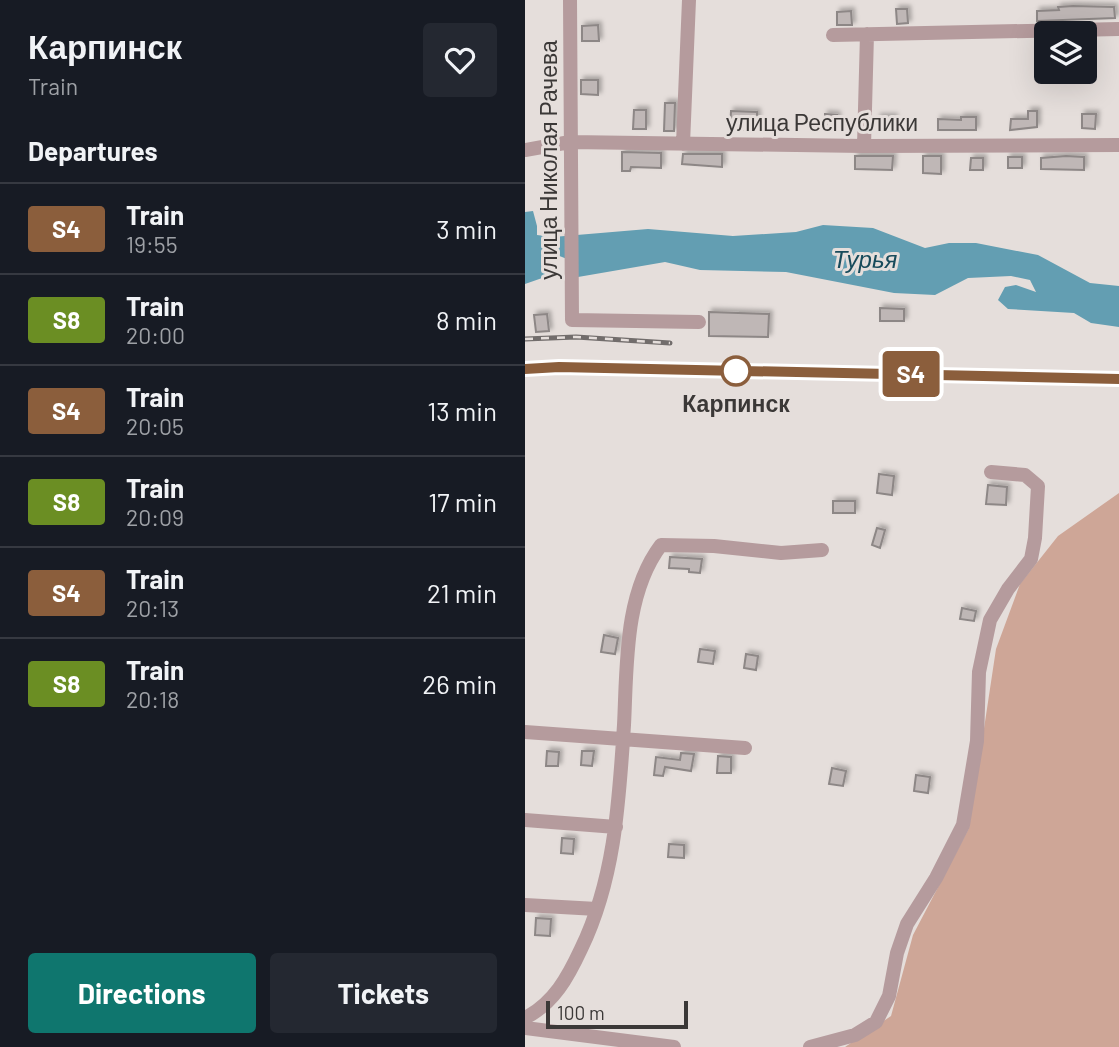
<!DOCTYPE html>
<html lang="en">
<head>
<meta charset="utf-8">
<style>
	body { margin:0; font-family:Barlow,sans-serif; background:#242831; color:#f1f3f6; height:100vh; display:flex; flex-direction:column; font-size:26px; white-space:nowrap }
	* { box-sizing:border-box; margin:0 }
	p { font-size:23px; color:#9ea1a6 }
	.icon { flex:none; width:38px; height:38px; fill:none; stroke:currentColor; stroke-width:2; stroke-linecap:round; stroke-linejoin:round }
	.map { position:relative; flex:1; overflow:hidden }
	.details { display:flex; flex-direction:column; background:#171b24; width:525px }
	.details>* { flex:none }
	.badge { padding:0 14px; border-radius:5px; font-size:24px; line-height:46px }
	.buttons { position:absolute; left:509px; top:21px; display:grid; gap:14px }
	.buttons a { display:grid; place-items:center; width:63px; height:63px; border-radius:7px; background:#171b24; box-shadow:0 7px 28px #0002; font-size:35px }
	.scale { position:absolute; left:21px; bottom:18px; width:142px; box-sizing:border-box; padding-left:7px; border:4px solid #3b3837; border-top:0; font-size:19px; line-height:24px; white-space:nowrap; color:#3b3837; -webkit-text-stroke:5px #e5dedb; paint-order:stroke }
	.map>.badge { position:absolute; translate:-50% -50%; box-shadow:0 0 0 4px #fff }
	h2 { padding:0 28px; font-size:26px; line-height:63px }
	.round { display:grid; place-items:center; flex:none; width:74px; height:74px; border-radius:7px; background:#242831 }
	.headline { display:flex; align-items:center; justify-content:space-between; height:119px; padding:0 28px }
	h1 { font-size:33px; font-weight:700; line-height:52px }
	.cta { display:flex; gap:14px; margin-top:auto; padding:14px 28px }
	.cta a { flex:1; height:80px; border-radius:7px; background:#0f766e; color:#fff; font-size:28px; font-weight:700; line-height:80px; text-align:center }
	.cta a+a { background:#242831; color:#f1f3f6 }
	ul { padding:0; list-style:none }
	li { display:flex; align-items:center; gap:21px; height:91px; padding:0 28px; border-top:2px solid #363941 }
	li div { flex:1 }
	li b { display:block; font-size:26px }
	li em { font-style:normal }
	li .badge { min-width:77px; font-weight:700; text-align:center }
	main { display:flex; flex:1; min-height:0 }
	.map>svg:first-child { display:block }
	.green { fill:#cea697 }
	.water { fill:#639eb2 }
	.building { fill:#bfb7b6; stroke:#8d8786; stroke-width:2; filter:url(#shadow) }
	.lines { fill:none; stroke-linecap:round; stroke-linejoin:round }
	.minor { stroke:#b59b9d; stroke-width:14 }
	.rail-casing { stroke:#726d6c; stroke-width:5 }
	.rail { stroke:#e5dedb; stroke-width:2.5; stroke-dasharray:8; stroke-linecap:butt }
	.line-casing { stroke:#fff; stroke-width:16 }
	.line { stroke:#8b5e3c; stroke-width:10 }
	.stop-dot { fill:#fff; stroke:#8b5e3c; stroke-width:3.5 }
	.labels { text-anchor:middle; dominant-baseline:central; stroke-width:6; stroke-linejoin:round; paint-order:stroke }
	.street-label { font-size:23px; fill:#3b3837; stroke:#e5dedb }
	.stop-label { font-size:23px; font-weight:bold; fill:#3b3837; stroke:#e5dedb }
	.water-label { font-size:24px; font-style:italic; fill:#184b5b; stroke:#e5dedb }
</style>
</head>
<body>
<main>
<section class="details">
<div class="headline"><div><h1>Карпинск</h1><p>Train</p></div><a class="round"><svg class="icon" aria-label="heart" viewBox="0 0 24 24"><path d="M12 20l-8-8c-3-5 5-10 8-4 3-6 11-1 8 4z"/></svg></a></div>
<h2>Departures</h2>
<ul>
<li><span class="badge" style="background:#8b5e3c;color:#fff">S4</span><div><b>Train</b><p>19:55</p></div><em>3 min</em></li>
<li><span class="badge" style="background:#6b8e23;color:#fff">S8</span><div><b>Train</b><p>20:00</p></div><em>8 min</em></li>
<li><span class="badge" style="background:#8b5e3c;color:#fff">S4</span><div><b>Train</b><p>20:05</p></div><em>13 min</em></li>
<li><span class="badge" style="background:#6b8e23;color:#fff">S8</span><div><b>Train</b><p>20:09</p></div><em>17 min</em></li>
<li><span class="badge" style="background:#8b5e3c;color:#fff">S4</span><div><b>Train</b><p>20:13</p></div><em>21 min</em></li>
<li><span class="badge" style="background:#6b8e23;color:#fff">S8</span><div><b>Train</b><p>20:18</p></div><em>26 min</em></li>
</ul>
<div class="cta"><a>Directions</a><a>Tickets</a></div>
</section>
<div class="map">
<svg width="594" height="1047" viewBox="0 0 594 1047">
	<defs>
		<filter id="shadow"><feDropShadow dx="3" dy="-3" stdDeviation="2" flood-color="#0004"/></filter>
	</defs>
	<rect width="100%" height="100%" fill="#e5dedb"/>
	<!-- green -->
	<path class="green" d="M594,493V1047H320L366,1016L388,935L444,828L471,649L495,584L533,536Z"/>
	<!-- water -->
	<path class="water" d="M8,211L12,226V235L28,237L123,229L208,236L271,232L298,225L348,228L400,248L424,243H451L513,255L565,283L594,286V327L566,323L549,313L483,309L473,300L480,287L491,285L511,292L505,280L486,276L443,278L410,295L369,293L261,272L175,270L140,262L53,277L52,263L32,255L24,262L20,277L0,284V212Z"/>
	<!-- building -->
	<path class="building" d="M548,6L589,7L590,18L512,21V11L534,10L533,7Z
		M371,9H382L383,23L372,24Z
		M326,11L327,25H312V12Z
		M73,25L74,41H57V26Z
		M56,80H73V95L56,94Z
		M140,103H150L149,131H139Z
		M109,110H121V129H108Z
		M206,111L232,112V130L205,129Z
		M503,111H512V127L485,130L486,119H503Z
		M300,114L312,115V131H300Z
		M557,114H571L570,129L557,128Z
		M353,117H369L368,129H353Z
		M436,117H451V130H413V119L436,120Z
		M97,152L136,153V168L106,167L105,171H97Z
		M158,154H197V167L157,164Z
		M330,156H368L367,170L330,169Z
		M398,156H416V174L398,173Z
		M541,156L559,157V170L516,169V158Z
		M483,157H497V168H483Z
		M446,158H458V170H445Z
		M355,308L379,309V321H355Z
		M184,312L244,314L243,337L184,336Z
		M22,314L24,331L11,332L9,315Z
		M354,474L369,476L367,495L352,493Z
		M463,485L482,487L481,505L461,504Z
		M308,501H330V513H308Z
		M352,528L360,530L355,548L347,545Z
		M145,557L177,559L175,573L164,572V569L144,568Z
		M437,608L451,611L449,621L435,619Z
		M79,635L93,638L90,654L76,652Z
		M175,649L190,651L188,664L173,662Z
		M221,654L233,656L231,670L219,668Z
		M22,751L34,752L33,766H21Z
		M57,751H69L67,766L56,765Z
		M156,753L169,754L166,771L140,767L138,776L129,775L131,757L155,760Z
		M193,756L206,757V773H192Z
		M307,768L321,771L318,786L304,784Z
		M391,775L405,777L403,793L389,791Z
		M37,838L49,839L48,854L36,853Z
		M144,844L159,845V858L143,857Z
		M11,918L26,919L25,936L10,935Z"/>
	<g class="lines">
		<!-- minor -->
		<path class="minor" d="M45,0L47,320L174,322
			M308,35L594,29
			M158,144L164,0
			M339,146L342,34
			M0,150L45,142L339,146L594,145
			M0,732L220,748
			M0,820L91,827
			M0,905L72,909
			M0,1018C29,1003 43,977 56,949C90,879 94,801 99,725C102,666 99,594 136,545L189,546L256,553L297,550
			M0,1028L149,1047
			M285,1047L330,1035L351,1022L364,996L372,953L382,924L411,878L438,825L452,741L454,672L465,620L483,589L506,559L510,538L513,486L500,475L466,472"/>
		<!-- rail casing -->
		<g class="rail-casing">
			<path id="rail" d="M0,339L51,337L145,343
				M0,368L34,367L594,379"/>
		</g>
		<!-- rail -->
		<use href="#rail" class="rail"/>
	</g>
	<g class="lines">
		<!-- line casing -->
		<g class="line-casing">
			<path id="line" d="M0,369L34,367L594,379"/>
		</g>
		<!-- line -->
		<use href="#line" class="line"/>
	</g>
	<!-- markers -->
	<circle class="stop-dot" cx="211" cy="371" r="14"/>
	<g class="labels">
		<!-- street labels -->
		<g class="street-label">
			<text x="297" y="122">улица Республики</text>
			<text transform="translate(23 160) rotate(-90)">улица Николая Рачева</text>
		</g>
		<!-- stop labels -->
		<g class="stop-label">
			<text x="211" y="403">Карпинск</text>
		</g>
		<!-- water labels -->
		<g class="water-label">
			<text x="340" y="258">Турья</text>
		</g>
	</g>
</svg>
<div class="buttons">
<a><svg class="icon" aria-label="layers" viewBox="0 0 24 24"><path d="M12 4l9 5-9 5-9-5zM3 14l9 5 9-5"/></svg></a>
</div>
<div class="scale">100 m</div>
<b class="badge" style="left:386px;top:374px;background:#8b5e3c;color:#fff">S4</b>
</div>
</main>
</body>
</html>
